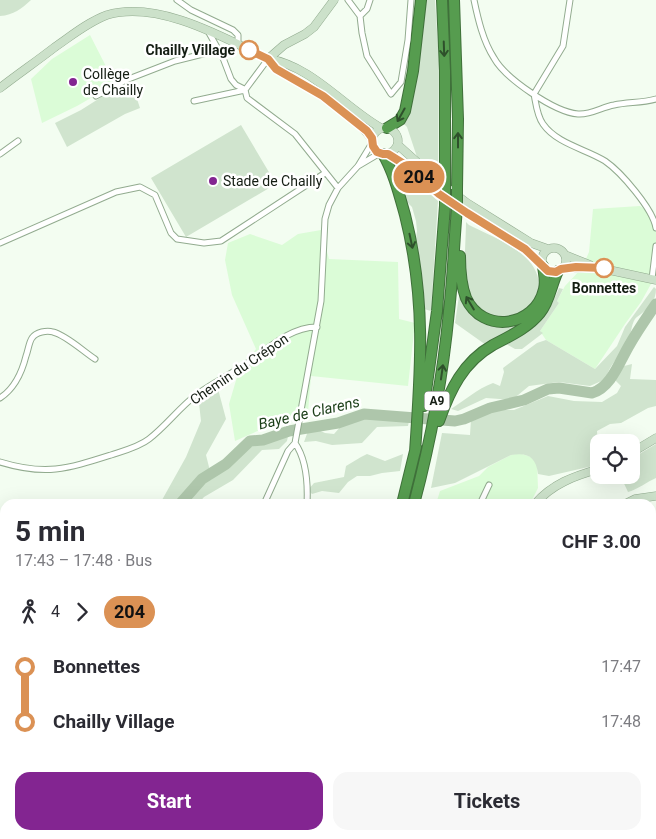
<!DOCTYPE html>
<html lang="en">
<head>
<meta charset="utf-8">
<style>
	body { margin:0; font-family:Roboto,sans-serif; background:#f7f7f7; color:#2b2b33; height:100vh; display:flex; flex-direction:column; font-size:19px; white-space:nowrap }
	* { box-sizing:border-box; margin:0 }
	p { font-size:16px; color:#7c7c81 }
	.icon { flex:none; width:28px; height:28px; fill:none; stroke:currentColor; stroke-width:2; stroke-linecap:round; stroke-linejoin:round }
	.map { position:relative; flex:1; overflow:hidden }
	.details { position:absolute; left:0px; top:499px; width:656px; height:341px; display:flex; flex-direction:column; background:#fff; border-radius:15px 15px 0 0; box-shadow:0 5px 20px #0002 }
	.details>* { flex:none }
	.badge { padding:0 10px; border-radius:16px; font-size:18px; line-height:32px }
	.buttons { position:absolute; left:590px; top:434px; display:grid; gap:10px }
	.buttons a { display:grid; place-items:center; width:50px; height:50px; border-radius:10px; background:#fff; box-shadow:0 5px 20px #0002; font-size:25px }
	.map>.badge { position:absolute; translate:-50% -50%; box-shadow:0 0 0 2px #fff }
	.legs { display:flex; align-items:center; gap:8px; height:55px; padding:0 15px; font-size:16px }
	.legs p { margin-inline-start:auto }
	.headline { display:flex; align-items:center; justify-content:space-between; height:85px; padding:0 15px }
	h1 { font-size:28px; font-weight:700; line-height:38px }
	.cta { display:flex; gap:10px; margin-top:auto; padding:10px 15px }
	.cta a { flex:1; height:58px; border-radius:15px; background:#832591; color:#fff; font-size:20px; font-weight:700; line-height:58px; text-align:center }
	.cta a+a { background:#f7f7f7; color:#2b2b33 }
	ul { padding:0 15px; list-style:none }
	li { display:flex; align-items:center; gap:18px; height:55px; font-size:19px }
	li i { display:grid; place-items:center; width:8px; height:100%; margin:0 6px; background:currentColor }
	li i::after { content:''; width:12px; height:12px; margin:-6px; border:4px solid; border-radius:50%; background:#fff }
	li p { margin-inline-start:auto }
	li:first-child i { background:linear-gradient(#0000 50%,currentColor 0) }
	li:last-child i { background:linear-gradient(currentColor 50%,#0000 0) }
	.map>svg:first-child { display:block }
	.built { fill:#dbfcd7 }
	.green { fill:#d0e4ce }
	.lines { fill:none; stroke-linecap:round; stroke-linejoin:round }
	.stream { stroke:#80937d; stroke-width:2 }
	.river { stroke:#aec6ab; stroke-width:11 }
	.street-casing { stroke:#92ab8f; stroke-width:7 }
	.secondary-casing { stroke:#92ab8f; stroke-width:9 }
	.highway-casing { stroke:#3f703a; stroke-width:12 }
	.street { stroke:#fff; stroke-width:5 }
	.secondary { stroke:#cce1ca; stroke-width:8 }
	.highway { stroke:#569c4f; stroke-width:10 }
	.rail { stroke:#6d766b; stroke-width:2; stroke-dasharray:6 6; stroke-linecap:butt }
	.highway-bridge-casing { stroke:#3f703a; stroke-width:12; stroke-linecap:butt }
	.highway-bridge { stroke:#569c4f; stroke-width:10 }
	.oneway { stroke:#2e502b }
	.line-1-casing { stroke:#fff; stroke-width:11 }
	.line-1 { stroke:#db9154; stroke-width:8 }
	.stop-1-dot { fill:#fff; stroke:#db9154; stroke-width:2.5 }
	.poi-dot { fill:#832591; stroke:#fff; stroke-width:2 }
	.labels { text-anchor:middle; dominant-baseline:central; stroke-width:5; stroke-linejoin:round; paint-order:stroke }
	.shield { fill:#fff; stroke:#5a615a; stroke-width:1 }
	.shield-label { font-size:12px; font-weight:bold; fill:#141d13 }
	.stop-label { font-size:14px; font-weight:bold; fill:#141d13; stroke:#fff; text-anchor:end }
	.poi-label { font-size:14px; fill:#141d13; stroke:#fff; text-anchor:start }
	.street-label { font-size:14px; fill:#141d13; stroke:#fff }
	.water-label { font-size:15px; font-style:italic; fill:#1b3e18; stroke:#fff }
</style>
</head>
<body>
<div class="map">
<svg width="656" height="839" viewBox="0 0 656 839">
	<rect width="100%" height="100%" fill="#f3fdf1"/>
	<!-- built -->
	<path class="built" d="M90,35L115,84L77,106L42,123L31,79L52,59Z
		M640,206L656,218V275L641,302L625,324L595,369L546,340L540,331L559,303L557,301L565,286L582,268L589,252L593,209Z
		M321,230L329,259L398,262L399,319L415,323L408,386L311,376L308,412L287,418L235,441L229,404L237,377L256,349L232,295L225,260L228,243L250,234L282,245L298,234Z
		M519,453L531,457L537,463L538,488L530,504H436L440,491L479,476L488,467L511,455Z"/>
	<!-- green -->
	<path class="green" d="M0,0H31C21,9 14,15 0,16Z
		M424,0H435L439,62L438,174L417,157L407,127L403,123Z
		M120,87L121,89L133,87L140,108L125,114L67,147L55,123L81,110L111,91Z
		M241,125L276,184L186,237L151,178Z
		M402,170L438,201L431,311L424,309L415,247L417,231L416,221L412,207L403,198L395,171Z
		M466,222L469,225C494,238 538,252 539,285L541,286C539,291 537,299 533,303C514,324 482,321 470,295C462,276 466,242 466,222Z
		M654,287L656,289C656,300 650,307 641,314C639,316 636,317 635,319C631,325 631,336 628,342C622,355 608,365 606,379L590,386L559,382L529,386L512,400L486,398L458,411L451,409C465,400 477,389 493,383L500,386L504,372L503,368L537,343L546,340L595,369L617,346L625,327Z
		M559,288L563,289L557,301L559,303L540,331L543,333L522,349H515L506,344C533,329 547,318 559,288Z
		M460,289L475,316L528,319L525,322L486,345L455,323Z
		M632,364L630,379L656,380V406L648,408L621,423L610,424L597,431L599,461L597,465L549,476L538,474C536,457 528,452 511,455L455,483L431,488L442,433L470,435L471,419L499,410H514L548,396L574,401L602,402L617,393L621,386L615,380L624,366Z
		M218,389L226,419L206,455L210,471L204,482L212,479L226,464L250,441L263,440L289,431L287,441L279,449L262,450L233,480L204,497L198,504H157L162,500L186,457L201,421L199,403Z
		M364,414L410,416L408,426L377,427L362,443L332,445L316,441L304,442L308,431L316,429L325,433L334,434L342,425Z
		M656,444V478C646,482 639,489 628,492L620,475H631V459Z
		M367,454L385,461L403,454L400,471L382,473L370,476H357L348,482L339,493L322,491L312,494L308,490L314,483L344,477L346,466L361,457Z
		M5,783V835H18L15,839H0V785Z"/>
	<g class="lines">
		<!-- stream -->
		<path class="stream" d="M0,755L5,753
			M613,835L614,836
			M404,839V838"/>
		<!-- river -->
		<path class="river" d="M180,504L202,479L226,464L250,441L263,440L289,431L338,423L364,414L455,421L464,419L490,408L524,400L548,389L559,388L592,393C612,387 620,360 630,344C638,330 647,317 656,304
			M0,619H5"/>
		<!-- street casing -->
		<g class="street-casing">
			<path id="street" d="M177,0L191,10L233,30L238,35V44
				M348,0L360,16L362,33L367,56L391,94L401,82L408,40L411,0
				M474,0C478,19 483,41 494,58C505,78 554,112 578,114C591,115 602,107 614,105C628,102 642,103 656,99
				M570,0L563,46L534,94C536,104 537,116 543,124C557,144 586,149 605,161C621,172 653,209 656,228
				M360,16L367,9L370,0
				M208,31L223,58L231,79L236,85L244,89
				M245,90L247,98L295,134L338,188
				M96,96L126,80L175,61L219,50
				M194,101L245,90L268,59
				M0,154L18,141
				M358,166L380,153
				M0,243L116,192L140,187L155,195L171,233L177,239L204,243L221,241L325,173
				M652,279L656,246
				M0,398C14,389 22,372 26,356C28,351 29,342 32,338C36,332 47,330 53,332C66,335 84,352 95,359
				M0,462C46,476 67,469 111,455C123,451 139,447 149,439C166,426 179,408 196,395C215,381 238,371 257,356C274,343 294,327 317,327
				M264,504L288,451L295,443
				M307,504C308,484 306,459 295,443L321,301L325,219L329,205L338,188L358,166L372,143
				M480,504L489,485
				M0,599L5,598
				M0,677L5,672
				M368,839L372,835"/>
		</g>
		<!-- secondary casing -->
		<g class="secondary-casing">
			<path id="secondary" d="M268,59C278,70 290,76 302,84C327,98 355,116 372,139
				M268,59L284,45L305,34L314,27L334,0
				M0,88C18,74 37,61 55,47C71,36 88,22 107,15C158,0 223,37 268,59C311,65 345,108 381,128
				M372 141a13 13 0 1 1 26 0a13 13 0 1 1-26 0Z
				M398,145L438,181L467,203L531,243L548,249
				M388,154L404,164L439,194L467,213L525,249L542,264
				M542 260a12 12 0 1 1 24 0a12 12 0 1 1-24 0Z
				M565,255L590,265
				M561,269L595,267L656,280
				M631,453L656,438
				M535,504C552,484 574,476 599,469
				M625,504L635,499L656,496
				M651,669L656,664
				M623,835L628,839
				M219,839L221,835
				M549,839L551,835"/>
		</g>
		<!-- highway casing -->
		<g class="highway-casing">
			<path id="highway" d="M442,0L445,71V177
				M454,0L458,119L457,189
				M387,128L400,120L405,111L413,71L421,0
				M383,154C394,173 399,194 405,215C426,298 421,368 415,452
				M460,256C460,270 461,285 466,298C482,334 535,328 544,289C546,282 544,274 543,266
				M424,406L437,311L445,206
				M439,421C450,390 463,362 493,345C510,336 528,328 540,313C550,301 551,285 558,271
				M402,504L416,447
				M414,504C431,440 443,376 449,311C453,277 454,242 457,208
				M244,839L246,835
				M265,839L267,835"/>
		</g>
		<!-- street -->
		<use href="#street" class="street"/>
		<!-- secondary -->
		<use href="#secondary" class="secondary"/>
		<!-- highway -->
		<use href="#highway" class="highway"/>
		<!-- rail -->
		<path class="rail" d="M651,523L656,521
			M651,705L656,702
			M339,839L345,835
			M557,839L559,835"/>
		<!-- highway-bridge casing -->
		<g class="highway-bridge-casing">
			<path id="highway-bridge" d="M445,206V177
				M457,208V189"/>
		</g>
		<!-- highway-bridge -->
		<use href="#highway-bridge" class="highway-bridge"/>
	</g>
	<!-- one-way arrows -->
	<defs><path id="oneway-shaft" d="M-6 0H5M1.5-3L5.5 0L1.5 3" fill="none" stroke-width="1.6" stroke-linecap="round" stroke-linejoin="round" transform="scale(1.25)"/></defs>
	<g class="oneway">
		<use href="#oneway-shaft" transform="translate(444 49) rotate(88)"/>
		<use href="#oneway-shaft" transform="translate(401 115) rotate(119)"/>
		<use href="#oneway-shaft" transform="translate(458 140) rotate(-90)"/>
		<use href="#oneway-shaft" transform="translate(411 241) rotate(78)"/>
		<use href="#oneway-shaft" transform="translate(470 303) rotate(-121)"/>
		<use href="#oneway-shaft" transform="translate(442 372) rotate(-82)"/>
	</g>
	<g class="lines">
		<!-- line-1 casing -->
		<g class="line-1-casing">
			<path id="line-1" d="M249,50L268,59L276,69L323,96L367,131L372,138L373,146L377,152L383,154H388L404,164L439,194L467,213L525,249L548,271L556,272L561,269L576,267L604,268"/>
		</g>
		<!-- line-1 -->
		<use href="#line-1" class="line-1"/>
	</g>
	<!-- markers -->
	<g class="stop-1-dot">
		<circle cx="249" cy="50" r="9"/>
		<circle cx="604" cy="268" r="9"/>
	</g>
	<g class="poi-dot">
		<circle cx="73" cy="82" r="5"/>
		<circle cx="213" cy="181" r="5"/>
	</g>
	<g class="labels">
		<!-- shield labels -->
		<rect class="shield" x="424.5" y="391.5" width="25" height="19" rx="4"/>
		<g class="shield-label">
			<text x="437" y="401">A9</text>
		</g>
		<!-- stop labels -->
		<g class="stop-label">
			<text x="235" y="50">Chailly Village</text>
			<text x="604" y="288" text-anchor="middle">Bonnettes</text>
		</g>
		<!-- poi labels -->
		<g class="poi-label">
			<text x="83" y="74">Collège<tspan x="83" dy="16">de Chailly</tspan></text>
			<text x="223" y="181">Stade de Chailly</text>
		</g>
		<!-- street labels -->
		<g class="street-label">
			<text transform="translate(239 369) rotate(-34)">Chemin du Crépon</text>
		</g>
		<!-- water labels -->
		<g class="water-label">
			<text transform="translate(309 413) rotate(-13)">Baye de Clarens</text>
		</g>
	</g>
</svg>
<div class="buttons">
<a><svg class="icon" aria-label="locate" viewBox="0 0 24 24"><circle cx="12" cy="12" r="6"/><path d="M12 2v4M12 18v4M2 12h4M18 12h4"/></svg></a>
</div>
<b class="badge" style="left:419px;top:177px;background:#db9154;color:#111">204</b>
<section class="details">
<div class="headline"><div><h1>5 min</h1><p>17:43 – 17:48 · Bus</p></div><b>CHF 3.00</b></div>
<div class="legs"><svg class="icon" aria-label="walk" viewBox="0 0 24 24"><circle cx="13" cy="4" r="2"/><path d="M13 8l-2 6 4 7M11 14l-3 7M7 12l3-4h3l4 4"/></svg>4<svg class="icon" aria-label="forward" viewBox="0 0 24 24"><path d="M9 5l7 7-7 7"/></svg><b class="badge" style="background:#db9154;color:#111">204</b></div>
<ul>
<li><i style="color:#db9154"></i><b>Bonnettes</b><p>17:47</p></li>
<li><i style="color:#db9154"></i><b>Chailly Village</b><p>17:48</p></li>
</ul>
<div class="cta"><a>Start</a><a>Tickets</a></div>
</section>
</div>
</body>
</html>
